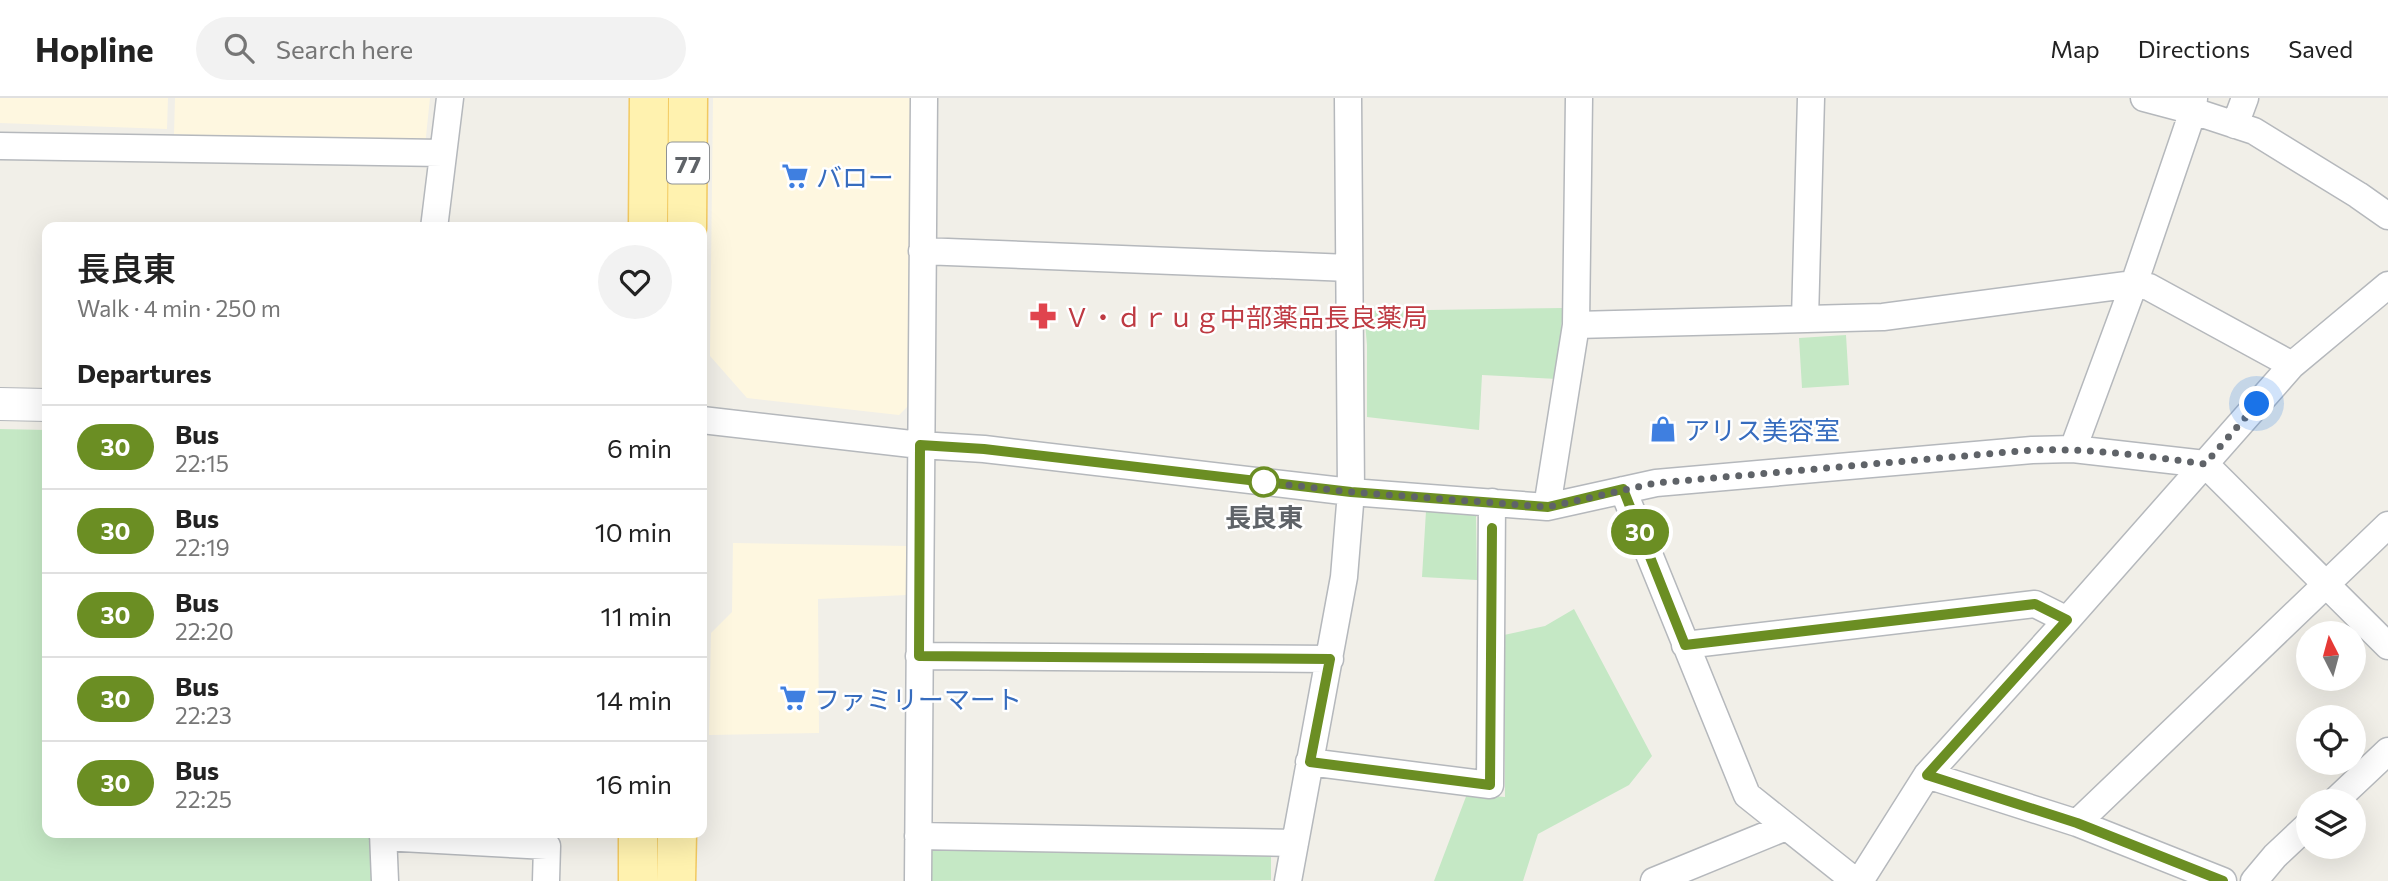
<!DOCTYPE html>
<html lang="en">
<head>
<meta charset="utf-8">
<style>
	body { margin:0; font-family:Commissioner,"Noto Sans JP",sans-serif; background:#f2f2f2; color:#222; height:100vh; display:flex; flex-direction:column; font-size:26px; white-space:nowrap }
	* { box-sizing:border-box; margin:0 }
	p { font-size:23px; color:#767676 }
	.icon { flex:none; width:38px; height:38px; fill:none; stroke:currentColor; stroke-width:2; stroke-linecap:round; stroke-linejoin:round }
	.map { position:relative; flex:1; overflow:hidden }
	.panel { position:absolute; left:42px; top:124px; width:665px; height:616px; display:flex; flex-direction:column; background:#fff; border-radius:14px; box-shadow:0 7px 28px #0002 }
	.panel>* { flex:none }
	.badge { padding:0 14px; border-radius:23px; font-size:24px; line-height:46px }
	.needle { width:46px; rotate:354deg }
	.buttons { position:absolute; left:2296px; top:523px; display:grid; gap:14px }
	.buttons a { display:grid; place-items:center; width:70px; height:70px; border-radius:50%; background:#fff; box-shadow:0 7px 28px #0002; font-size:35px }
	.you { position:absolute; width:35px; height:35px; margin:-18px; border:5px solid #fff; border-radius:50%; background:#1a73e8; box-shadow:0 0 0 10px #1a73e833 }
	.map>.badge { position:absolute; translate:-50% -50%; box-shadow:0 0 0 4px #fff }
	h2 { padding:0 35px; font-size:26px; line-height:63px }
	.round { display:grid; place-items:center; flex:none; width:74px; height:74px; border-radius:37px; background:#f2f2f2 }
	.headline { display:flex; align-items:center; justify-content:space-between; height:119px; padding:0 35px }
	h1 { font-size:33px; font-weight:600; line-height:52px }
	ul { padding:0; list-style:none }
	li { display:flex; align-items:center; gap:21px; height:84px; padding:0 35px; border-top:2px solid #e0e0e0 }
	li div { flex:1 }
	li b { display:block; font-size:26px }
	li em { font-style:normal }
	li .badge { min-width:77px; font-weight:700; text-align:center }
	header { display:flex; align-items:center; gap:42px; box-sizing:border-box; height:98px; padding:0 35px; background:#fff; border-bottom:2px solid #e0e0e0 }
	header strong { font-size:33px }
	nav { display:flex; gap:38px; margin-inline-start:auto; font-size:24px }
	.search { width:490px; height:63px; background:#f2f2f2; display:flex; align-items:center; gap:18px; box-sizing:border-box; padding:0 24px; border-radius:38px; color:#767676; font-size:26px }
	.map>svg:first-child { display:block }
	.commercial { fill:#fef7e0 }
	.green { fill:#c5e8c5 }
	.lines { fill:none; stroke-linecap:round; stroke-linejoin:round }
	.minor-casing { stroke:#b5b8bc; stroke-width:29 }
	.tertiary-casing { stroke:#b5b8bc; stroke-width:34 }
	.primary-casing { stroke:#f2c960; stroke-width:41 }
	.minor { stroke:#fff; stroke-width:26 }
	.tertiary { stroke:#fff; stroke-width:32 }
	.primary { stroke:#fff2af; stroke-width:38 }
	.line-casing { stroke:#fff; stroke-width:16 }
	.line { stroke:#6b8e23; stroke-width:10 }
	.walk { stroke:#5f6368; stroke-width:7; stroke-dasharray:0 12.6 }
	.stop-dot { fill:#fff; stroke:#6b8e23; stroke-width:3.5 }
	.labels { text-anchor:middle; dominant-baseline:central; stroke-width:5; stroke-linejoin:round; paint-order:stroke }
	.shield { fill:#fff; stroke:#8f9295; stroke-width:2 }
	.shield-label { font-size:24px; font-weight:bold; fill:#5f6368 }
	.shop-label { font-size:26px; fill:#366cbe; stroke:#fff; text-anchor:start }
	.health-label { font-size:26px; fill:#be3a42; stroke:#fff; text-anchor:start }
	.stop-label { font-size:26px; font-weight:bold; fill:#5f6368; stroke:#fff }
</style>
</head>
<body>
<header>
<strong>Hopline</strong>
<div class="search"><svg class="icon" aria-label="search" viewBox="0 0 24 24"><circle cx="10" cy="10" r="6"/><path d="M15 15l6 6"/></svg>Search here</div>
<nav><a>Map</a><a>Directions</a><a>Saved</a></nav>
</header>
<div class="map">
<svg width="2388" height="783" viewBox="0 0 2388 783">
	<rect width="100%" height="100%" fill="#f1efe8"/>
	<!-- commercial -->
	<path class="commercial" d="M0,0H168L167,31L0,25Z
		M175,0H430L425,48L174,36Z
		M713,0H911L908,308L899,317L747,300L710,258Z
		M733,445L908,448L907,497L818,501L819,635L709,637L711,535L732,514Z"/>
	<!-- green -->
	<path class="green" d="M1563,210L1557,281L1482,277L1479,332L1367,319V247L1364,213Z
		M1846,237L1849,287L1802,290L1799,240Z
		M0,331L47,332V735H372L373,783H0Z
		M1426,413L1476,417L1477,482L1422,479Z
		M1574,511L1652,658L1629,687L1538,736L1523,783H1434L1467,696L1505,699L1504,537L1545,528Z
		M931,750L1271,755V782L931,783Z"/>
	<g class="lines">
		<!-- minor casing -->
		<g class="minor-casing">
			<path id="minor" d="M2144,0L2193,13L2254,33L2358,97L2388,118
				M2235,27L2245,0
				M0,48L442,55
				M434,130L450,0
				M922,153L1349,170
				M1805,221L1811,0
				M1576,227L1579,0
				M702,322L920,347L984,351L1351,394L1547,409L1656,385L2032,352L2073,351L2205,366L2388,548
				M2073,351L2134,186L2149,189L2292,267
				M1623,392L1747,697L1855,783
				M1547,409L1576,227L1883,219L2134,186L2193,13L2194,0
				M1685,547L2035,506L2067,522
				M919,558L1330,561
				M1309,664L1490,687L1492,404
				M1927,677L2077,725L2223,783
				M2334,704L2388,653
				M2077,725L2388,427
				M383,735L385,783
				M918,738L1295,745
				M383,739L547,748L546,783
				M918,783L924,0
				M1288,783L1344,479L1351,394L1348,0
				M1654,783L1786,729
				M1860,783L1927,677L2067,522L2292,267L2388,187
				M2254,783L2275,758L2308,727"/>
		</g>
		<!-- tertiary casing -->
		<g class="tertiary-casing">
			<path id="tertiary" d="M0,306L47,307"/>
		</g>
		<!-- primary casing -->
		<g class="primary-casing">
			<path id="primary" d="M648,130L649,0
				M687,130L688,0
				M638,783V735
				M676,783L677,735"/>
		</g>
		<!-- minor -->
		<use href="#minor" class="minor"/>
		<!-- tertiary -->
		<use href="#tertiary" class="tertiary"/>
		<!-- primary -->
		<use href="#primary" class="primary"/>
	</g>
	<g class="lines">
		<!-- line casing -->
		<g class="line-casing">
			<path id="line" d="M1492,430L1490,687L1310,664L1330,561L919,558L920,347L984,351L1351,394L1548,409L1623,391L1685,547L2035,506L2067,522L1927,677L2077,725L2223,783"/>
		</g>
		<!-- line -->
		<use href="#line" class="line"/>
		<!-- walk -->
		<path class="walk" d="M1264,384L1351,394L1548,409L1656,385L2032,352C2090,350 2147,358 2205,366L2257,306"/>
	</g>
	<!-- icons -->
	<defs>
		<g id="supermarket-bare" transform="scale(2.1)"><path d="M-6-5.5h2.5l.6 2H6L4.5 2H-2.5L-4.4-4H-6ZM-1.5 3.2a1.3 1.3 0 1 0 .1 0ZM3 3.2a1.3 1.3 0 1 0 .1 0Z" fill="#3f7fe0" stroke="#fff" stroke-width="2.5" paint-order="stroke"/></g>
		<g id="pharmacy-bare" transform="scale(2.1)"><path d="M-2-6h4v4h4v4h-4v4h-4v-4h-4v-4h4Z" fill="#e0444e" stroke="#fff" stroke-width="2.5" paint-order="stroke"/></g>
		<g id="shop-bare" transform="scale(2.1)"><path d="M-5-2.5h2.3a2.7 3.5 0 0 1 5.4 0H5L5.5 6h-11ZM-1.5-2.5h3a1.5 2.3 0 0 0-3 0Z" fill="#3f7fe0" stroke="#fff" stroke-width="2.5" paint-order="stroke"/></g>
	</defs>
	<g fill-rule="evenodd">
		<use href="#supermarket-bare" x="795" y="78"/>
		<use href="#pharmacy-bare" x="1043" y="218"/>
		<use href="#shop-bare" x="1663" y="331"/>
		<use href="#supermarket-bare" x="793" y="600"/>
	</g>
	<!-- markers -->
	<circle class="stop-dot" cx="1264" cy="384" r="14"/>
	<g class="labels">
		<!-- shield labels -->
		<rect class="shield" x="667" y="44.5" width="42" height="41" rx="5"/>
		<g class="shield-label">
			<text x="688" y="65">77</text>
		</g>
		<!-- shop labels -->
		<g class="shop-label">
			<text x="816" y="78">バロー</text>
			<text x="1684" y="331">アリス美容室</text>
			<text x="814" y="600">ファミリーマート</text>
		</g>
		<!-- health labels -->
		<g class="health-label">
			<text x="1064" y="218">Ｖ・ｄｒｕｇ中部薬品長良薬局</text>
		</g>
		<!-- stop labels -->
		<g class="stop-label">
			<text x="1264" y="418">長良東</text>
		</g>
	</g>
</svg>
<div class="buttons">
<a><svg class="needle" viewBox="-14 -14 28 28"><path d="M0-13l5 13h-10z" fill="#e53935"/><path d="M0 13l5-13h-10z" fill="#767676"/></svg></a>
<a><svg class="icon" aria-label="locate" viewBox="0 0 24 24"><circle cx="12" cy="12" r="6"/><path d="M12 2v4M12 18v4M2 12h4M18 12h4"/></svg></a>
<a><svg class="icon" aria-label="layers" viewBox="0 0 24 24"><path d="M12 4l9 5-9 5-9-5zM3 14l9 5 9-5"/></svg></a>
</div>
<div class="you" style="left:2257px;top:306px"></div>
<b class="badge" style="left:1640px;top:434px;background:#6b8e23;color:#fff">30</b>
<section class="panel">
<div class="headline"><div><h1>長良東</h1><p>Walk · 4 min · 250 m</p></div><a class="round"><svg class="icon" aria-label="heart" viewBox="0 0 24 24"><path d="M12 20l-8-8c-3-5 5-10 8-4 3-6 11-1 8 4z"/></svg></a></div>
<h2>Departures</h2>
<ul>
<li><span class="badge" style="background:#6b8e23;color:#fff">30</span><div><b>Bus</b><p>22:15</p></div><em>6 min</em></li>
<li><span class="badge" style="background:#6b8e23;color:#fff">30</span><div><b>Bus</b><p>22:19</p></div><em>10 min</em></li>
<li><span class="badge" style="background:#6b8e23;color:#fff">30</span><div><b>Bus</b><p>22:20</p></div><em>11 min</em></li>
<li><span class="badge" style="background:#6b8e23;color:#fff">30</span><div><b>Bus</b><p>22:23</p></div><em>14 min</em></li>
<li><span class="badge" style="background:#6b8e23;color:#fff">30</span><div><b>Bus</b><p>22:25</p></div><em>16 min</em></li>
</ul>
</section>
</div>
</body>
</html>
